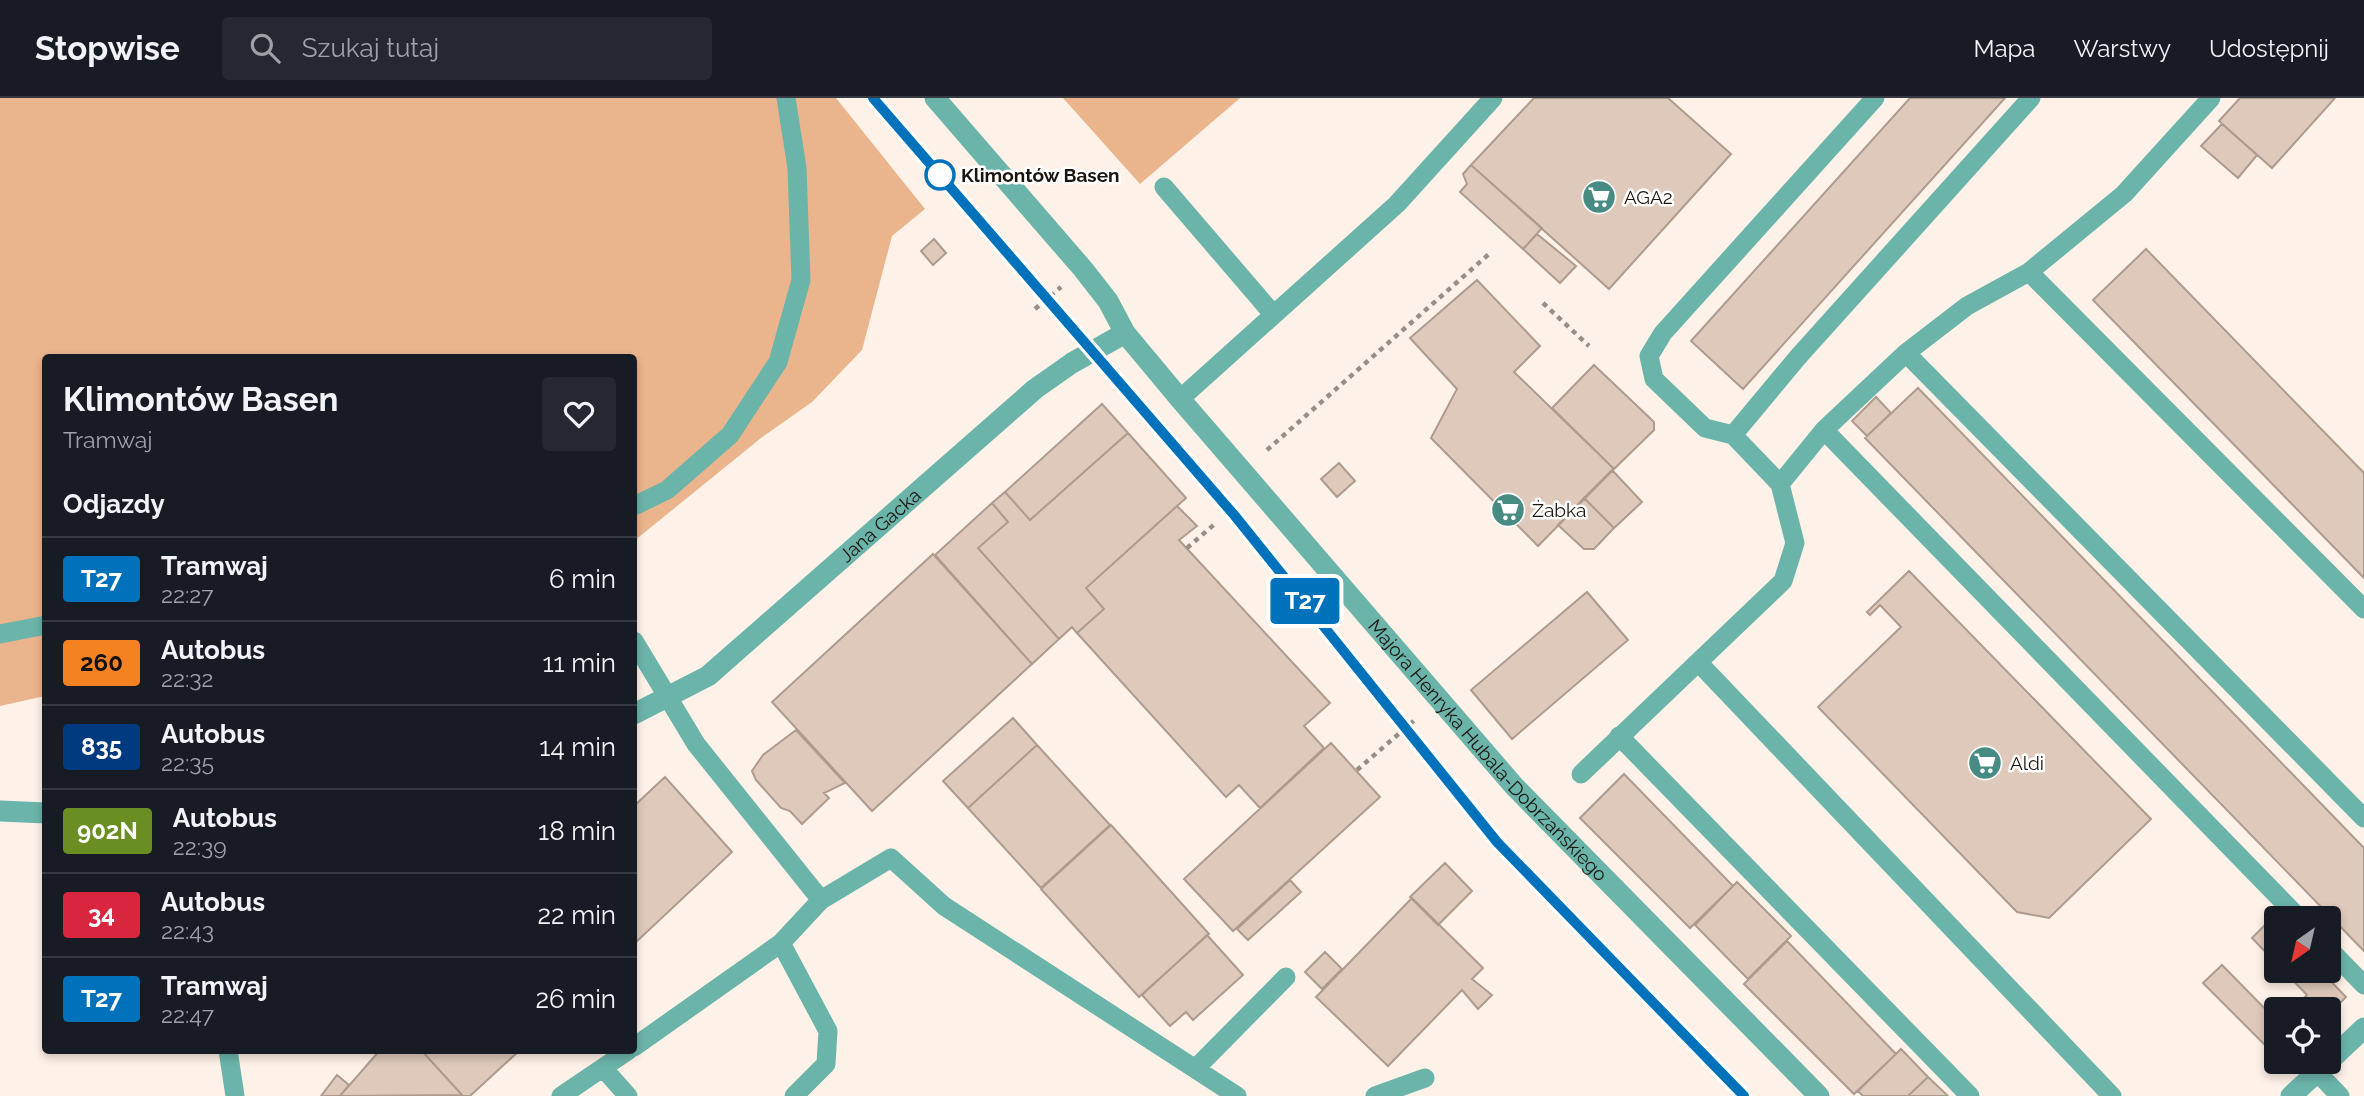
<!DOCTYPE html>
<html lang="pl">
<head>
<meta charset="utf-8">
<style>
	body { margin:0; font-family:Raleway,sans-serif; background:#242831; color:#f1f3f6; height:100vh; display:flex; flex-direction:column; font-size:26px; white-space:nowrap }
	* { box-sizing:border-box; margin:0 }
	p { font-size:23px; color:#9ea1a6 }
	.icon { flex:none; width:38px; height:38px; fill:none; stroke:currentColor; stroke-width:2; stroke-linecap:round; stroke-linejoin:round }
	.map { position:relative; flex:1; overflow:hidden }
	.details { position:absolute; left:42px; top:256px; width:595px; height:700px; display:flex; flex-direction:column; background:#171b24; border-radius:7px; box-shadow:0 4px 10px #0003 }
	.details>* { flex:none }
	.badge { padding:0 14px; border-radius:5px; font-size:24px; line-height:46px }
	.needle { width:46px; rotate:214deg }
	.controls { position:absolute; left:2264px; top:808px; display:grid; gap:14px }
	.controls a { display:grid; place-items:center; width:77px; height:77px; border-radius:7px; background:#171b24; box-shadow:0 4px 10px #0003; font-size:35px }
	.map>.badge { position:absolute; translate:-50% -50%; box-shadow:0 0 0 4px #fff }
	h2 { padding:0 21px; font-size:26px; line-height:63px }
	.round { display:grid; place-items:center; flex:none; width:74px; height:74px; border-radius:7px; background:#242831 }
	.headline { display:flex; align-items:center; justify-content:space-between; height:119px; padding:0 21px }
	h1 { font-size:33px; font-weight:700; line-height:52px }
	ul { padding:0; list-style:none }
	li { display:flex; align-items:center; gap:21px; height:84px; padding:0 21px; border-top:2px solid #363941 }
	li div { flex:1 }
	li b { display:block; font-size:26px }
	li em { font-style:normal }
	li .badge { min-width:77px; font-weight:700; text-align:center }
	header { display:flex; align-items:center; gap:42px; box-sizing:border-box; height:98px; padding:0 35px; background:#171b24; border-bottom:2px solid #363941 }
	header strong { font-size:33px }
	nav { display:flex; gap:38px; margin-inline-start:auto; font-size:24px }
	.search { width:490px; height:63px; background:#242831; display:flex; align-items:center; gap:18px; box-sizing:border-box; padding:0 24px; border-radius:7px; color:#9ea1a6; font-size:26px }
	.map>svg:first-child { display:block }
	.green { fill:#eab48d }
	.building { fill:#dfc9ba; stroke:#af9b8d; stroke-width:2 }
	.lines { fill:none; stroke-linecap:round; stroke-linejoin:round }
	.path { stroke:#988e86; stroke-width:4.5; stroke-dasharray:5 5; stroke-linecap:butt }
	.service { stroke:#6bb4aa; stroke-width:19 }
	.minor { stroke:#6bb4aa; stroke-width:21 }
	.tertiary { stroke:#6bb4aa; stroke-width:21 }
	.tram { stroke:#5d544d; stroke-width:2 }
	.line-casing { stroke:#fff; stroke-width:16 }
	.line { stroke:#0072bc; stroke-width:10 }
	.stop-dot { fill:#fff; stroke:#0072bc; stroke-width:3.5 }
	.labels { text-anchor:middle; dominant-baseline:central; stroke-width:5; stroke-linejoin:round; paint-order:stroke }
	.stop-label { font-size:19px; font-weight:bold; fill:#1c150f; stroke:#fff; text-anchor:start }
	.poi-label { font-size:19px; fill:#1c150f; stroke:#fff; text-anchor:start }
	.street-label { font-size:19px; fill:#1c150f; stroke:#fff }
</style>
</head>
<body>
<header>
<strong>Stopwise</strong>
<div class="search"><svg class="icon" aria-label="search" viewBox="0 0 24 24"><circle cx="10" cy="10" r="6"/><path d="M15 15l6 6"/></svg>Szukaj tutaj</div>
<nav><a>Mapa</a><a>Warstwy</a><a>Udostępnij</a></nav>
</header>
<div class="map">
<svg width="2364" height="998" viewBox="0 0 2364 998">
	<rect width="100%" height="100%" fill="#fef1e7"/>
	<!-- green -->
	<path class="green" d="M0,0H836L925,111L892,138L862,252L812,304L761,340L634,443V259H46L45,598L0,608Z
		M1063,0H1240L1140,86Z"/>
	<!-- building -->
	<path class="building" d="M1534,0H1668L1731,56L1609,191L1471,67Z
		M1910,0H2005L1743,291L1691,243Z
		M2240,0H2335L2272,70L2219,23Z
		M2222,26L2257,57L2238,80L2201,48Z
		M1471,67L1542,130L1523,151L1460,94L1467,86L1463,76Z
		M1537,136L1576,168L1560,185L1523,151Z
		M934,141L946,155L933,167L921,153Z
		M2146,151L2364,375V480L2093,202Z
		M1477,182L1540,248L1514,274L1614,371L1538,448L1431,340L1457,291L1410,240Z
		M1594,267L1654,324V332L1614,371L1552,310Z
		M1918,290L2364,750V853L1865,340Z
		M1876,299L1891,315L1867,338L1852,323Z
		M1102,306L1128,335L1030,422L1005,394Z
		M1128,335L1186,400L1086,490L1104,511L1077,535L1072,529L1059,541L978,450L1008,424L992,405L1005,394L1030,422Z
		M1339,365L1355,383L1337,399L1321,381Z
		M1612,372L1642,404L1614,430L1584,400Z
		M1584,400L1614,430L1594,451H1584L1558,427Z
		M992,405L1008,424L978,450L1059,541L1032,566L935,457Z
		M1177,408L1197,428L1179,442L1330,605L1304,628L1324,650L1260,710L1239,687L1226,699L1077,535L1104,511L1086,490Z
		M933,456L1032,566L872,713L772,604Z
		M1909,473L2151,721L2049,820L2017,814L1818,609L1901,529L1880,507L1870,517L1867,514Z
		M1587,494L1628,542L1512,641L1471,592Z
		M1013,620L1037,647L968,710L943,683Z
		M796,632L845,685L824,695L829,700L802,726L790,713L781,710L756,682L752,673L763,657Z
		M1331,645L1380,699L1233,833L1184,781Z
		M1037,647L1110,727L1041,790L968,710Z
		M1624,676L1733,788L1690,830L1580,720Z
		M665,679L732,754L634,846V708Z
		M1111,727L1209,836L1139,899L1041,791Z
		M1445,765L1472,793L1438,827L1410,799Z
		M1290,782L1301,794L1248,842L1237,831Z
		M1737,784L1791,838L1748,881L1695,827Z
		M1412,800L1483,870L1472,881L1492,897L1478,911L1462,892L1388,968L1316,899Z
		M2270,822L2277,829V866L2252,840Z
		M1207,837L1243,877L1193,922L1186,914L1170,928L1142,897Z
		M1787,843L1896,956L1854,996L1744,886Z
		M1325,854L1342,871L1322,891L1305,874Z
		M2222,867L2277,923V959L2203,885Z
		M2284,873H2321L2346,899L2329,916V912H2292L2307,897Z
		M1901,951L1928,979L1908,998H1863L1858,993Z
		M380,952H421L462,997L340,998Z
		M421,952H520L470,998H463Z
		M337,977L349,987L340,998H321Z
		M1928,979L1948,998H1908Z"/>
	<g class="lines">
		<!-- path -->
		<path class="path" d="M1543,205L1589,248
			M1035,211L1061,189
			M1267,352L1489,156
			M1187,450L1217,424
			M1357,672L1417,620"/>
		<!-- service -->
		<path class="service" d="M1164,89L1273,216
			M2029,174L2364,511
			M1906,255L1967,208L2029,174L2124,96L2211,0
			M1180,301L1397,106L1493,0
			M1824,332L1906,255L2364,720
			M1733,337L1798,259L2031,0
			M1780,386L1824,332L2300,821
			M634,408L667,392L730,337L778,264L801,182L797,70L786,0
			M0,536L46,527
			M634,543L696,646L821,802
			M1698,564L2112,998
			M1619,638L1970,998
			M1581,676L1783,483L1795,445L1780,386L1733,337L1705,330L1654,281L1649,258L1663,235L1875,0
			M781,845L828,933L826,966L794,998
			M2329,851L2364,887
			M634,949L781,845L821,802L891,760L944,808L1237,998
			M228,952L235,998
			M1197,969L1286,879
			M603,970L628,998
			M2317,974L2340,998
			M561,998L629,952
			M1375,998L1425,980"/>
		<!-- minor -->
		<g class="minor">
			<path id="s1" d="M634,616L708,578L1035,291L1072,265L1125,235"/>
			<path d="M0,713L46,715"/>
			<path d="M2329,963L2364,930"/>
			<path d="M2291,998L2328,964"/>
		</g>
		<!-- tertiary -->
		<path class="tertiary" id="s2" d="M935,0L1083,171L1108,203L1125,235L1180,301L1514,688L1819,998"/>
		<!-- tram -->
		<path class="tram" d="M873,0L1235,418L1497,744L1744,998"/>
	</g>
	<g class="lines">
		<!-- line casing -->
		<g class="line-casing">
			<path id="line" d="M873,0L1235,418L1497,744L1744,998"/>
		</g>
		<!-- line -->
		<use href="#line" class="line"/>
	</g>
	<!-- icons -->
	<defs>
		<g id="supermarket-disc" transform="scale(1.75)"><circle r="9.5" fill="#478c83" stroke="#fff"/><path d="M-6-5.5h2.5l.6 2H6L4.5 2H-2.5L-4.4-4H-6ZM-1.5 3.2a1.3 1.3 0 1 0 .1 0ZM3 3.2a1.3 1.3 0 1 0 .1 0Z" fill="#fff"/></g>
	</defs>
	<g fill-rule="evenodd">
		<use href="#supermarket-disc" x="1599" y="99"/>
		<use href="#supermarket-disc" x="1508" y="412"/>
		<use href="#supermarket-disc" x="1985" y="665"/>
	</g>
	<!-- markers -->
	<circle class="stop-dot" cx="940" cy="77" r="14"/>
	<g class="labels">
		<!-- stop labels -->
		<g class="stop-label">
			<text x="961" y="77">Klimontów Basen</text>
		</g>
		<!-- poi labels -->
		<g class="poi-label">
			<text x="1624" y="99">AGA2</text>
			<text x="1532" y="412">Żabka</text>
			<text x="2010" y="665">Aldi</text>
		</g>
		<!-- street labels -->
		<g class="street-label">
			<text stroke="none"><textPath href="#s1" startOffset="312">Jana Gacka</textPath></text>
			<text stroke="none"><textPath href="#s2" startOffset="856">Majora Henryka Hubala-Dobrzańskiego</textPath></text>
		</g>
	</g>
</svg>
<div class="controls">
<a><svg class="needle" viewBox="-14 -14 28 28"><path d="M0-13l5 13h-10z" fill="#e53935"/><path d="M0 13l5-13h-10z" fill="#9ea1a6"/></svg></a>
<a><svg class="icon" aria-label="locate" viewBox="0 0 24 24"><circle cx="12" cy="12" r="6"/><path d="M12 2v4M12 18v4M2 12h4M18 12h4"/></svg></a>
</div>
<b class="badge" style="left:1305px;top:503px;background:#0072bc;color:#fff">T27</b>
<section class="details">
<div class="headline"><div><h1>Klimontów Basen</h1><p>Tramwaj</p></div><a class="round"><svg class="icon" aria-label="heart" viewBox="0 0 24 24"><path d="M12 20l-8-8c-3-5 5-10 8-4 3-6 11-1 8 4z"/></svg></a></div>
<h2>Odjazdy</h2>
<ul>
<li><span class="badge" style="background:#0072bc;color:#fff">T27</span><div><b>Tramwaj</b><p>22:27</p></div><em>6 min</em></li>
<li><span class="badge" style="background:#f58220;color:#111">260</span><div><b>Autobus</b><p>22:32</p></div><em>11 min</em></li>
<li><span class="badge" style="background:#003b80;color:#fff">835</span><div><b>Autobus</b><p>22:35</p></div><em>14 min</em></li>
<li><span class="badge" style="background:#6b8e23;color:#fff">902N</span><div><b>Autobus</b><p>22:39</p></div><em>18 min</em></li>
<li><span class="badge" style="background:#d7263d;color:#fff">34</span><div><b>Autobus</b><p>22:43</p></div><em>22 min</em></li>
<li><span class="badge" style="background:#0072bc;color:#fff">T27</span><div><b>Tramwaj</b><p>22:47</p></div><em>26 min</em></li>
</ul>
</section>
</div>
</body>
</html>
